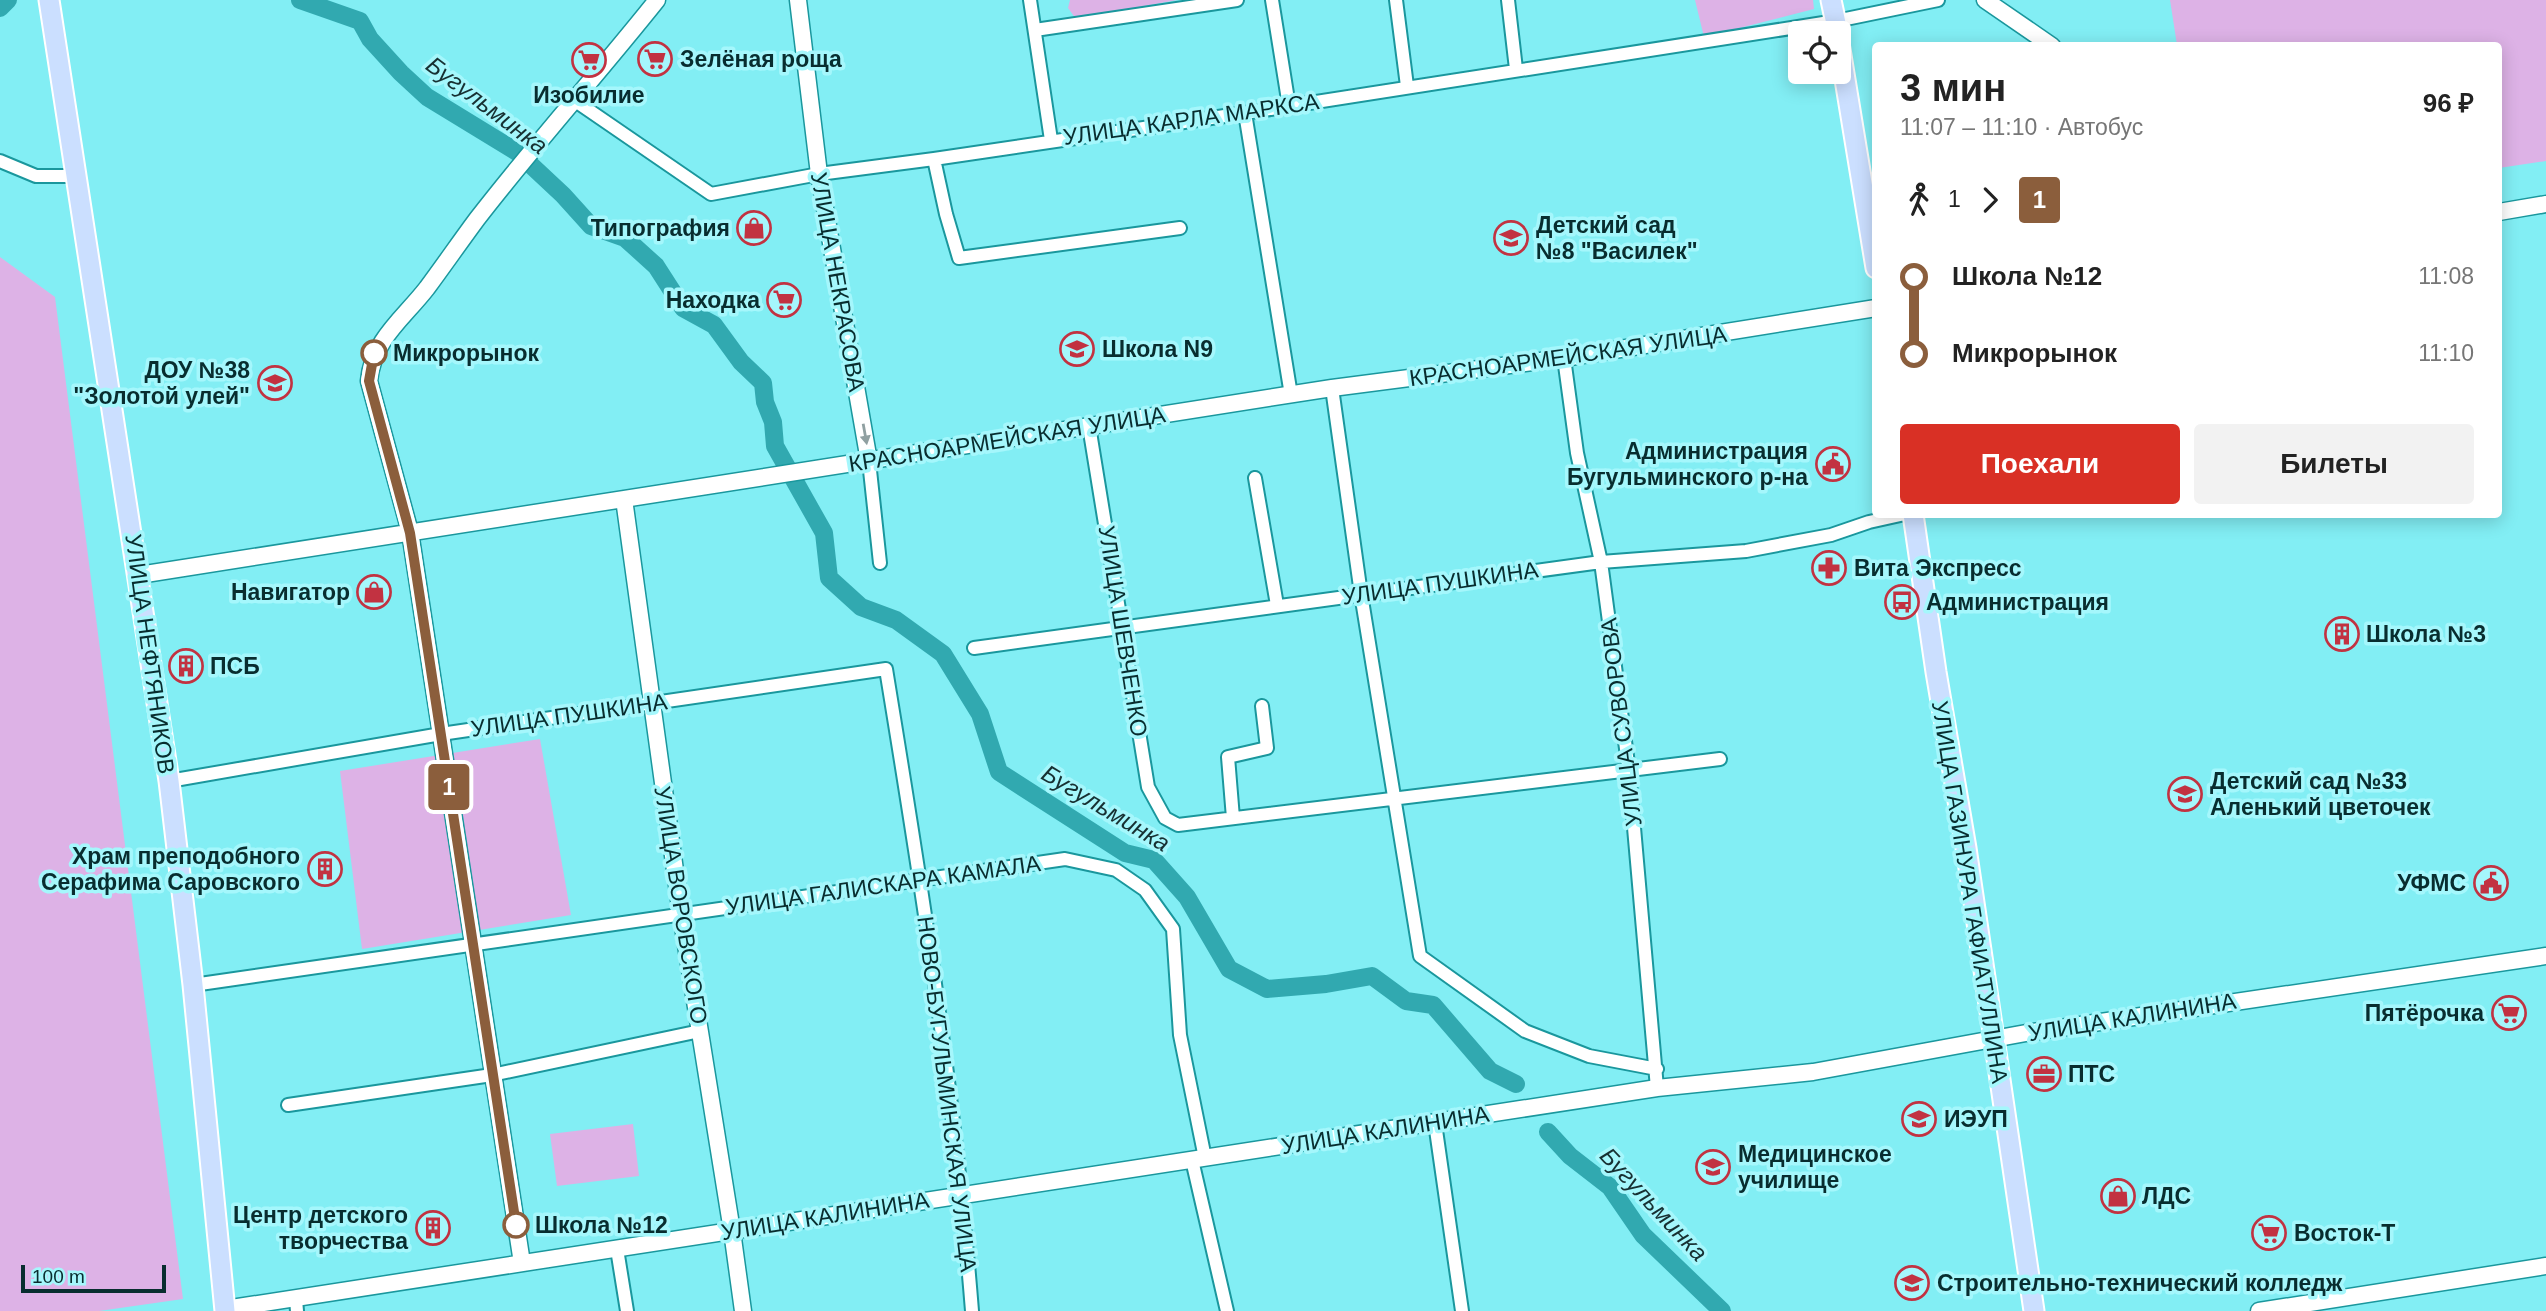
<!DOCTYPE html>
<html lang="ru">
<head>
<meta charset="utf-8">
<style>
	body { margin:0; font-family:Helvetica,sans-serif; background:#f2f2f2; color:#222; height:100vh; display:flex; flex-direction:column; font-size:26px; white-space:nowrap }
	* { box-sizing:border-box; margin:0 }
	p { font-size:23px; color:#767676 }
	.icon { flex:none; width:38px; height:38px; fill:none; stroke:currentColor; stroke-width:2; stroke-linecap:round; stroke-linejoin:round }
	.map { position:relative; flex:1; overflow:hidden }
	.details { position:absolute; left:1872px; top:42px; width:630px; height:476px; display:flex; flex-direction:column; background:#fff; border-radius:7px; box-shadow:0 4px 18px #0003 }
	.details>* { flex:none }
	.badge { padding:0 14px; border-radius:5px; font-size:24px; line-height:46px }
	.fabs { position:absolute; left:1788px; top:21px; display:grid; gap:14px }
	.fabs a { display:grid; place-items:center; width:63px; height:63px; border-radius:7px; background:#fff; box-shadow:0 4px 18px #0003; font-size:35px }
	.scale { position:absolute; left:21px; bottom:18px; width:145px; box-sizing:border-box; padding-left:7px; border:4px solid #082d2f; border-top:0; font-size:19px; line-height:24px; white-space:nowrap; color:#082d2f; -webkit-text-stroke:5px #a5f7fc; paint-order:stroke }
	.map>.badge { position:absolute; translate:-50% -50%; box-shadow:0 0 0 4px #fff }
	.legs { display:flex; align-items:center; gap:10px; height:77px; padding:0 28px; font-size:23px }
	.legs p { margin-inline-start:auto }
	.overview { display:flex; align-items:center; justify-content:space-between; height:119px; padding:0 28px }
	h1 { font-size:38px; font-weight:700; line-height:52px }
	.action { display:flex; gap:14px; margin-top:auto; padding:14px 28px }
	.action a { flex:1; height:80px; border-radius:7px; background:#d93025; color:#fff; font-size:28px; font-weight:700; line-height:80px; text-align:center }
	.action a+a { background:#f2f2f2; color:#222 }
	ul { padding:0 28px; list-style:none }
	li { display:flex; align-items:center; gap:24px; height:77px; font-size:26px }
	li i { display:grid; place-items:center; width:10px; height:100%; margin:0 9px; background:currentColor }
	li i::after { content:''; width:18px; height:18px; margin:-9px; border:5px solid; border-radius:50%; background:#fff }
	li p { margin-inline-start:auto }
	li:first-child i { background:linear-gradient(#0000 50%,currentColor 0) }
	li:last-child i { background:linear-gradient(currentColor 50%,#0000 0) }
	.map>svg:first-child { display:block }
	.green { fill:#ddb2e6 }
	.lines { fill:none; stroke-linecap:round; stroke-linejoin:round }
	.river { stroke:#31a9b0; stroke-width:18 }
	.street-casing { stroke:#1a979d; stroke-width:16 }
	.secondary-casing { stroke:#1a979d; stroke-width:19 }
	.primary-casing { stroke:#fff; stroke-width:23 }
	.street { stroke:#fff; stroke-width:12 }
	.secondary { stroke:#fff; stroke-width:16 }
	.primary { stroke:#cbdfff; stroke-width:19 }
	.oneway { fill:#90a0a1 }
	.line-1-casing { stroke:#fff; stroke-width:16 }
	.line-1 { stroke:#8b5e3c; stroke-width:10 }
	.stop-1-dot { fill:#fff; stroke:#8b5e3c; stroke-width:3.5 }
	.labels { text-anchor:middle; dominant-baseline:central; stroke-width:7; stroke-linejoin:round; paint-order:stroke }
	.poi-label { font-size:23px; font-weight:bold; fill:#082d2f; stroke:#a5f7fc; text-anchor:start }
	.street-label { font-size:23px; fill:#082d2f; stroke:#a5f7fc }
	.stop-label { font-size:23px; font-weight:bold; fill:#082d2f; stroke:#a5f7fc; text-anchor:start }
	.water-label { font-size:24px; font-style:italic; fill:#173032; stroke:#a5f7fc }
</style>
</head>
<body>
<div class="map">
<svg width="2546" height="1311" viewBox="0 0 2546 1311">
	<rect width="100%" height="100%" fill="#82eef4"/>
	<!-- green -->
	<path class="green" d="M1070,0H1177L1076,19L1068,8Z
		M1695,0H1813L1814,9L1704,37Z
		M2170,0H2546V161L2499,168V46L2177,45Z
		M0,257L55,297L183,1299L99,1311H0Z
		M540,739L571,915L362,949L340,771Z
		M633,1124L639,1176L557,1186L550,1134Z"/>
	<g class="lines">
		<!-- river -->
		<path class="river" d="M300,0L360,21L370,39L401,73L427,97L517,152L563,195L591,226L625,238L656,266L683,308L714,325L741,362L763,383L765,402L773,422L775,446L824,533L829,578L861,607L896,620L943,654L980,714L999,772L1125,853L1154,860L1187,897L1229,969L1267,989L1326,984L1372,976L1406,1001L1433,1005L1490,1071L1516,1084
			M0,8L8,0
			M1548,1132L1570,1156L1610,1187L1643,1235L1722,1311"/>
		<!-- street casing -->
		<g class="street-casing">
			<path id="street" d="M1030,0L1051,140
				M1272,0L1289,106
				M1396,0L1407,86
				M1508,0L1516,69
				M1035,30L1237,0
				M574,100L711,194L819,174L934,159L1245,113L1836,21L1938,0
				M1245,113L1291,395
				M934,159L946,214L959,258L1180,228
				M0,161L36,176H76
				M1564,358L1577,453L1601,562L1629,771L1657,1088
				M1332,388L1361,594L1420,956L1525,1031L1589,1056L1657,1069
				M1089,426L1148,787L1165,818L1178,825L1720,759
				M869,461L880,563
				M1255,478L1277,605
				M974,648L1601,562L1746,551L1831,535L1869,522L1905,514
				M169,781L441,734L886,669C921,882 955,1096 972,1311
				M1233,818L1228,757L1267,748L1262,706
				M193,985L1065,859L1116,870L1145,890L1173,929L1180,1035L1205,1158
				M288,1105L492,1075L700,1031
				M1435,1123L1462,1311
				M1192,1160L1227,1311
				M617,1249L627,1311
				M296,1300L297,1311"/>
		</g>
		<!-- secondary casing -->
		<g class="secondary-casing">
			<path id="secondary" d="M798,0L819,174L869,461
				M1985,0L2052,46
				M2499,212L2546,204
				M624,499L681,914L732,1231L743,1311
				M139,575L1332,388L1564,358L1876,308
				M522,1263L410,532L369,381C373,339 403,319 427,288C444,265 460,242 477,219C535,144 598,74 657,0
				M225,1309L1657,1088L1813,1072L2026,1033L2546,956
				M2259,1311L2546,1266"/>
		</g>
		<!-- primary casing -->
		<g class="primary-casing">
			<path id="primary" d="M49,0L169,781L193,985L225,1311
				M1831,0L1838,33
				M1839,43L1876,268
				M1913,514L1936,672L1966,848L2034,1311"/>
		</g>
		<!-- street -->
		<use href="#street" class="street"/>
		<!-- secondary -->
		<use href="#secondary" class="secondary"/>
		<!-- primary -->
		<use href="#primary" class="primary"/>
	</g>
	<!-- one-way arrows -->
	<defs><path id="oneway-solid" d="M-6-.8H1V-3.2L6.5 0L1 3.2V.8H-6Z" transform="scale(1.75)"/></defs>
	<use class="oneway" href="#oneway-solid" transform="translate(865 434) rotate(80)"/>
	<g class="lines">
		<!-- line-1 casing -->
		<g class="line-1-casing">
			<path id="line-1" d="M374,353L369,381L410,533L516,1225"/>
		</g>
		<!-- line-1 -->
		<use href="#line-1" class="line-1"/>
	</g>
	<!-- icons -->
	<defs>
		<g id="supermarket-ring" transform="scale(1.75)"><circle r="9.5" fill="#a5f7fc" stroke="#c23241" stroke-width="1.5"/><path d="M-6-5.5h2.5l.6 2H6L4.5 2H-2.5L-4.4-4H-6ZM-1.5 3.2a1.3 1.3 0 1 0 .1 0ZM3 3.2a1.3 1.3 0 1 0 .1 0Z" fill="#c23241"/></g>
		<g id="shop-ring" transform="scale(1.75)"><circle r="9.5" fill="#a5f7fc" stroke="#c23241" stroke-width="1.5"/><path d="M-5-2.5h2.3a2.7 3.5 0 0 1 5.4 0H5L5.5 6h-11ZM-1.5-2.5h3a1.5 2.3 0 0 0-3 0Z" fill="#c23241"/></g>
		<g id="school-ring" transform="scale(1.75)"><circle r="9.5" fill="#a5f7fc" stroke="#c23241" stroke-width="1.5"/><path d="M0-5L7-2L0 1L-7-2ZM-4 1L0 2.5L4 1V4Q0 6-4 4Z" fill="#c23241"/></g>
		<g id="civic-ring" transform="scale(1.75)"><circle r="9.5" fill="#a5f7fc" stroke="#c23241" stroke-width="1.5"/><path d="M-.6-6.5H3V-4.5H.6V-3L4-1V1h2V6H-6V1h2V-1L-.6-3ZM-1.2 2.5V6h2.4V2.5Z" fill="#c23241"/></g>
		<g id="pharmacy-ring" transform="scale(1.75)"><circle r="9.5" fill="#a5f7fc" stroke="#c23241" stroke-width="1.5"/><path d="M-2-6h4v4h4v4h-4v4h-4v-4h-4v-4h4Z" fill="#c23241"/></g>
		<g id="bus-ring" transform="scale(1.75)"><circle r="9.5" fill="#a5f7fc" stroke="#c23241" stroke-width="1.5"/><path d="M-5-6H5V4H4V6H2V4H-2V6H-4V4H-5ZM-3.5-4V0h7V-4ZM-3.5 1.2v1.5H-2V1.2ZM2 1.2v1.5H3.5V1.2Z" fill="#c23241"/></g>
		<g id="building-ring" transform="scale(1.75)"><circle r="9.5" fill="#a5f7fc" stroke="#c23241" stroke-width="1.5"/><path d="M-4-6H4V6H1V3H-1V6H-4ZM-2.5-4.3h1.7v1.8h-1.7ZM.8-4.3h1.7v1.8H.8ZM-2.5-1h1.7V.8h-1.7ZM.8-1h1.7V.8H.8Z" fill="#c23241"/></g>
		<g id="office-ring" transform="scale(1.75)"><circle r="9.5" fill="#a5f7fc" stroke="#c23241" stroke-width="1.5"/><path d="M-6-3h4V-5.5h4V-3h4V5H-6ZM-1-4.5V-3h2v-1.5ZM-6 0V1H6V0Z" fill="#c23241"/></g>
		<g id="university-ring" transform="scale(1.75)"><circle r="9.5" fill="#a5f7fc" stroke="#c23241" stroke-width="1.5"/><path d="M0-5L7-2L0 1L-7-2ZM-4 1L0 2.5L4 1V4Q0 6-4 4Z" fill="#c23241"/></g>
	</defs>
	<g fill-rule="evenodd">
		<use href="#supermarket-ring" x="655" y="59"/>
		<use href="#supermarket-ring" x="589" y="60"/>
		<use href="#shop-ring" x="754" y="228"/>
		<use href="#school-ring" x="1511" y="238"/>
		<use href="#supermarket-ring" x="784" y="300"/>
		<use href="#school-ring" x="1077" y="349"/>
		<use href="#school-ring" x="275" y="383"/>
		<use href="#civic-ring" x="1833" y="464"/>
		<use href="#pharmacy-ring" x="1829" y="568"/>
		<use href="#shop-ring" x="374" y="592"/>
		<use href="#bus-ring" x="1902" y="602"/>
		<use href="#building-ring" x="2342" y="634"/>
		<use href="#building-ring" x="186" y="666"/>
		<use href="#school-ring" x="2185" y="794"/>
		<use href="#building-ring" x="325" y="869"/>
		<use href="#civic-ring" x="2491" y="883"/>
		<use href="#supermarket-ring" x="2509" y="1013"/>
		<use href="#office-ring" x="2044" y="1074"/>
		<use href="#university-ring" x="1919" y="1119"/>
		<use href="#university-ring" x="1713" y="1167"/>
		<use href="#shop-ring" x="2118" y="1196"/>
		<use href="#building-ring" x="433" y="1228"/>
		<use href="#supermarket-ring" x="2269" y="1233"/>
		<use href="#university-ring" x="1912" y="1283"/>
	</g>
	<!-- markers -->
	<g class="stop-1-dot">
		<circle cx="374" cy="353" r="12"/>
		<circle cx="516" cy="1225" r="12"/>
	</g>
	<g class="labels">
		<!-- poi labels -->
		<g class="poi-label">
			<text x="680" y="59">Зелёная роща</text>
			<text x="589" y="95" text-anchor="middle">Изобилие</text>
			<text x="1536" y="225">Детский сад<tspan x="1536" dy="26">№8 "Василек"</tspan></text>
			<text x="730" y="228" text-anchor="end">Типография</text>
			<text x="760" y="300" text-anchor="end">Находка</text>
			<text x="1102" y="349">Школа N9</text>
			<text x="250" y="370" text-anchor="end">ДОУ №38<tspan x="250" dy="26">"Золотой улей"</tspan></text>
			<text x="1808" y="451" text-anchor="end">Администрация<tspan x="1808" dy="26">Бугульминского р-на</tspan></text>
			<text x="1854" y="568">Вита Экспресс</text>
			<text x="350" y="592" text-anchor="end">Навигатор</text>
			<text x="1926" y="602">Администрация</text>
			<text x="2366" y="634">Школа №3</text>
			<text x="210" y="666">ПСБ</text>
			<text x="2210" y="781">Детский сад №33<tspan x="2210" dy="26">Аленький цветочек</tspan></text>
			<text x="300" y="856" text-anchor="end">Храм преподобного<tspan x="300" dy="26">Серафима Саровского</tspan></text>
			<text x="2466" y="883" text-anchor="end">УФМС</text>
			<text x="2484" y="1013" text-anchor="end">Пятёрочка</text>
			<text x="2068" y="1074">ПТС</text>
			<text x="1944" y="1119">ИЭУП</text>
			<text x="1738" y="1154">Медицинское<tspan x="1738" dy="26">училище</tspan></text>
			<text x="2142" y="1196">ЛДС</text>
			<text x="408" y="1215" text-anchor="end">Центр детского<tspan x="408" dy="26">творчества</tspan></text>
			<text x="2294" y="1233">Восток-Т</text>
			<text x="1937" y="1283">Строительно-технический колледж</text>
		</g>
		<!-- street labels -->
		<g class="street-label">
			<text transform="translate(1191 119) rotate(-8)">УЛИЦА КАРЛА МАРКСА</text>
			<text transform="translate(838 282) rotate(80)">УЛИЦА НЕКРАСОВА</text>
			<text transform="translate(1568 356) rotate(-8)">КРАСНОАРМЕЙСКАЯ УЛИЦА</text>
			<text transform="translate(1007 439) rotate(-9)">КРАСНОАРМЕЙСКАЯ УЛИЦА</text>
			<text transform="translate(1440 583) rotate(-8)">УЛИЦА ПУШКИНА</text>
			<text transform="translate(1123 631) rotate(81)">УЛИЦА ШЕВЧЕНКО</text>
			<text transform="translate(150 654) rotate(82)">УЛИЦА НЕФТЯНИКОВ</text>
			<text transform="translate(569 715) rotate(-8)">УЛИЦА ПУШКИНА</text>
			<text transform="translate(1621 722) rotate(-97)">УЛИЦА СУВОРОВА</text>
			<text transform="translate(883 885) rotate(-8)">УЛИЦА ГАЛИСКАРА КАМАЛА</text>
			<text transform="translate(1970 892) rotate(81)">УЛИЦА ГАЗИНУРА ГАФИАТУЛЛИНА</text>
			<text transform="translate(681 905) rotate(81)">УЛИЦА ВОРОВСКОГО</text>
			<text transform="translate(2132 1017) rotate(-9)">УЛИЦА КАЛИНИНА</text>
			<text transform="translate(947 1094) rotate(83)">НОВО-БУГУЛЬМИНСКАЯ УЛИЦА</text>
			<text transform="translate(1385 1130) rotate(-9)">УЛИЦА КАЛИНИНА</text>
			<text transform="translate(825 1216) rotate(-9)">УЛИЦА КАЛИНИНА</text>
		</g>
		<!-- stop labels -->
		<g class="stop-label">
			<text x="393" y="353">Микрорынок</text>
			<text x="535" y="1225">Школа №12</text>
		</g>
		<!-- water labels -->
		<g class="water-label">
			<text transform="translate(487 105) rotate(37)">Бугульминка</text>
			<text transform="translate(1106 808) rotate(31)">Бугульминка</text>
			<text transform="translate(1654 1204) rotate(47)">Бугульминка</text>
		</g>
	</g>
</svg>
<div class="fabs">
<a><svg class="icon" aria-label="locate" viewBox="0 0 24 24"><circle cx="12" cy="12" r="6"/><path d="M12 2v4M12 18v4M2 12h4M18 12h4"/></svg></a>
</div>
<div class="scale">100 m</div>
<b class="badge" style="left:449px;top:787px;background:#8b5e3c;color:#fff">1</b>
<section class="details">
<div class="overview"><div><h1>3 мин</h1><p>11:07 – 11:10 · Автобус</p></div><b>96 ₽</b></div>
<div class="legs"><svg class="icon" aria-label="walk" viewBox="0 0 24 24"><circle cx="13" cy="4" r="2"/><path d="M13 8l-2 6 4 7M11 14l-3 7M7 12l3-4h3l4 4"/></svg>1<svg class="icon" aria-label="forward" viewBox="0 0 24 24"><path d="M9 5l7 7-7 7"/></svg><b class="badge" style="background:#8b5e3c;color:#fff">1</b></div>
<ul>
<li><i style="color:#8b5e3c"></i><b>Школа №12</b><p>11:08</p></li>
<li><i style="color:#8b5e3c"></i><b>Микрорынок</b><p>11:10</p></li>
</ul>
<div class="action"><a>Поехали</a><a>Билеты</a></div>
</section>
</div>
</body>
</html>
